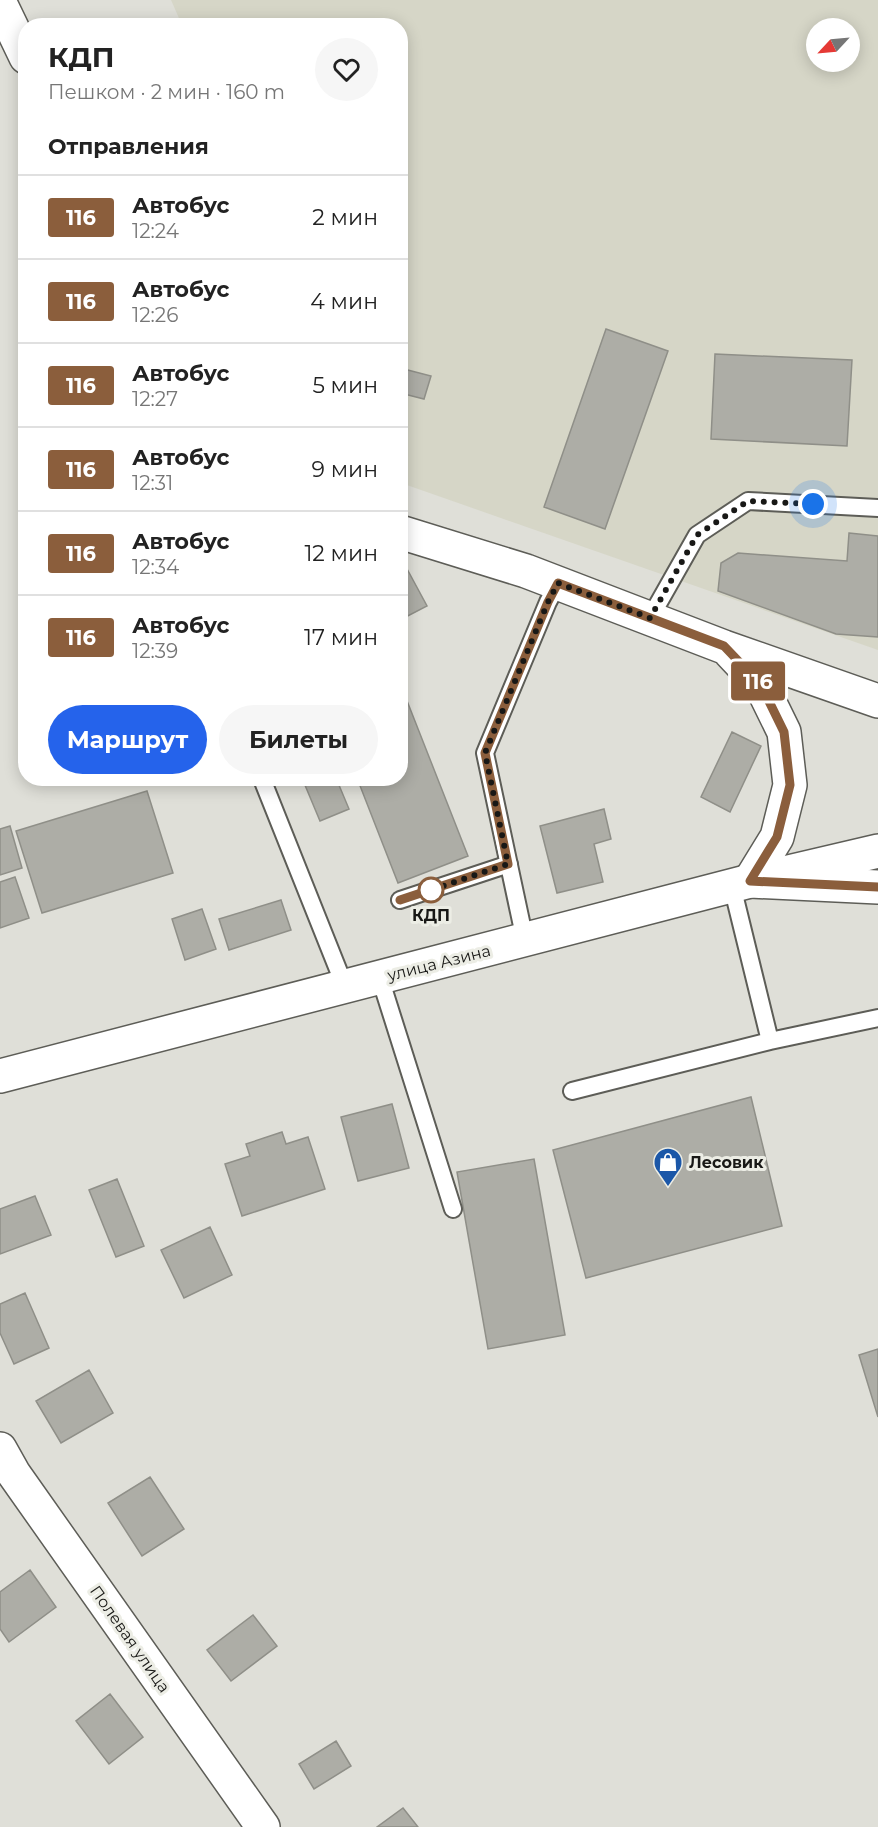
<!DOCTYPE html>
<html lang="ru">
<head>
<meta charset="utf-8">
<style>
	body { margin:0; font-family:Montserrat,sans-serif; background:#f6f6f6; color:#222; height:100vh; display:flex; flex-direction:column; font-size:22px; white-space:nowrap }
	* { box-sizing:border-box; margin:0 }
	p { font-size:20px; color:#767676 }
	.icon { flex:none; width:33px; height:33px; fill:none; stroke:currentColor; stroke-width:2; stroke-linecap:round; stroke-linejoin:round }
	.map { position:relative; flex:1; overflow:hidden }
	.panel { position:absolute; left:18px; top:18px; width:390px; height:768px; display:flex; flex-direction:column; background:#fff; border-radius:24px; box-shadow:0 3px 15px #0003 }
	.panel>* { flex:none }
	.badge { padding:0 12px; border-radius:4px; font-size:21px; line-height:39px }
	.needle { width:39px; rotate:244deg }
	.controls { position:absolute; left:806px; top:18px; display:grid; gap:12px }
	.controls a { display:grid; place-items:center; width:54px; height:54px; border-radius:50%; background:#fff; box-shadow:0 3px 15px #0003; font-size:30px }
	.you { position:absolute; width:30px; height:30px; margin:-15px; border:4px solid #fff; border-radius:50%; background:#1a73e8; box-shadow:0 0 0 9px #1a73e833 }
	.map>.badge { position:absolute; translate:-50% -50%; box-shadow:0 0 0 3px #fff }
	h2 { padding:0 30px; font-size:22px; line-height:54px }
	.round { display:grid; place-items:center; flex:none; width:63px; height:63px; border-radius:32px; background:#f6f6f6 }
	.summary { display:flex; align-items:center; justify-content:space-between; height:102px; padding:0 30px }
	h1 { font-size:28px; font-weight:700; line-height:45px }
	.primary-button { display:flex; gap:12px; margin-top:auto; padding:12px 30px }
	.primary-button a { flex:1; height:69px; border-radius:36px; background:#2563eb; color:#fff; font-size:24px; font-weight:700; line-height:69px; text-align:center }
	.primary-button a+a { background:#f6f6f6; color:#222 }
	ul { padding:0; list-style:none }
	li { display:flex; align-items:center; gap:18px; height:84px; padding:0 30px; border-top:2px solid #e0e0e0 }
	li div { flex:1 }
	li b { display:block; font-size:22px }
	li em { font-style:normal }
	li .badge { min-width:66px; font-weight:700; text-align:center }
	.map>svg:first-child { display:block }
	.built { fill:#d6d6c7; fill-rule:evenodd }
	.building { fill:#adada6; stroke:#8f8f88; stroke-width:1.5 }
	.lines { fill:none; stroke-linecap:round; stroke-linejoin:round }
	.service-casing { stroke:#5d5d57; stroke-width:20 }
	.minor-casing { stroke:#5d5d57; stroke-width:36 }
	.secondary-casing { stroke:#5d5d57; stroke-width:36 }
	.primary-casing { stroke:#5d5d57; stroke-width:36 }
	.service { stroke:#fff; stroke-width:16 }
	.minor { stroke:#fff; stroke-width:33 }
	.secondary { stroke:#fff; stroke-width:33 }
	.primary { stroke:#fff; stroke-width:33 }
	.line-casing { stroke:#fff; stroke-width:14 }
	.line { stroke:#8b5e3c; stroke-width:9 }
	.walk { stroke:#181816; stroke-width:6; stroke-dasharray:0 10.8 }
	.stop-dot { fill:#fff; stroke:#8b5e3c; stroke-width:3 }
	.labels { text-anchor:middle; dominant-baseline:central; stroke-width:6; stroke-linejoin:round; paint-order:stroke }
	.stop-label { font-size:16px; font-weight:bold; fill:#181816; stroke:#ecede5 }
	.street-label { font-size:16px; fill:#181816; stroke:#ecede5 }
	.poi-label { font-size:16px; font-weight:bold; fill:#181816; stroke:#ecede5; text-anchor:start }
</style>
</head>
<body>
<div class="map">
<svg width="878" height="1827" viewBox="0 0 878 1827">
	<rect width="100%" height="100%" fill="#dfdfd8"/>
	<!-- built -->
	<path class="built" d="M171,0H878V650L401,483L400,26L182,25ZM816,28H849V62H816Z"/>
	<!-- building -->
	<path class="building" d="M606,329L668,351L605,529L544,507Z
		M715,354L852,360L847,446L711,439Z
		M400,368L431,376L424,399L400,393Z
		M849,533L878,536V637L836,634L718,591L721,563L738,553L847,561Z
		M406,567L427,606L400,620V570Z
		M400,683L468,856L398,883L357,778H400Z
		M732,732L761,746L730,812L701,797Z
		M302,778H336L349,809L320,821Z
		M147,791L173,873L42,913L16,831Z
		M604,809L611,839L594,844L603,882L557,893L540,826Z
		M10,826L22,868L0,875V829Z
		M15,877L29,918L0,928V882Z
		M281,900L291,930L229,950L219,919Z
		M202,909L216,949L185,960L172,919Z
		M751,1097L782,1226L586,1278L553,1150Z
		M392,1104L409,1168L358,1181L341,1117Z
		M282,1132L286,1144L308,1137L325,1189L242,1216L225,1164L250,1156L246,1144Z
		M534,1159L565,1335L488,1349L457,1172Z
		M117,1179L144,1246L116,1257L89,1190Z
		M35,1196L51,1235L0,1254V1209Z
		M210,1227L232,1275L184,1298L161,1250Z
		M25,1293L49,1348L14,1364L0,1333V1304Z
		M878,1349V1417L859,1355Z
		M89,1370L113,1413L61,1443L36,1401Z
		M150,1477L184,1529L142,1556L108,1503Z
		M30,1570L56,1607L9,1642L0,1629V1592Z
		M253,1615L277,1646L231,1681L207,1650Z
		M110,1694L143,1737L109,1764L76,1721Z
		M336,1741L351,1766L314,1789L299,1764Z
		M403,1808L418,1827H377Z"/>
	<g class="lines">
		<!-- service casing -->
		<g class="service-casing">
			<path id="service" d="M650,618L697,535L748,501L878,508
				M262,779L345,987
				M732,886L770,1041
				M400,900L509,864
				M525,940L485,753L548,602L558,583
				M380,978L453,1209
				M572,1091L770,1041L878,1018"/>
		</g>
		<!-- minor casing -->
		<g class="minor-casing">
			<path id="minor" d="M0,1449L14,1474L263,1827"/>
		</g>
		<!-- secondary casing -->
		<g class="secondary-casing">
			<path id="secondary" d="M0,3L26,57
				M400,532L526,571L724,647L878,701
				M730,652L761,685L784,732L790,785L777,837L750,881L878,887"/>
		</g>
		<!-- primary casing -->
		<g class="primary-casing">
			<path id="primary" d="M0,1076L750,881L878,851"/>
		</g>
		<!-- service -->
		<use href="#service" class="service"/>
		<!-- minor -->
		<use href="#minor" class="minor"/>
		<!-- secondary -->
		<use href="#secondary" class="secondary"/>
		<!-- primary -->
		<use href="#primary" class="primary"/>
	</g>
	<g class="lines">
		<!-- line casing -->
		<g class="line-casing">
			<path id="line" d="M400,900L508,864L485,753L548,602L558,583L724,646L761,685L784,732L790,785L777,837L750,881L878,887"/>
		</g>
		<!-- line -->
		<use href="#line" class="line"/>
		<!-- walk -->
		<path class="walk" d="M431,890L422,893L508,864L485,753L548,602L558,583L650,618L697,535L748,501L813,504"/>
	</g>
	<!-- icons -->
	<defs>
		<g id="shop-pin" transform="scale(1.5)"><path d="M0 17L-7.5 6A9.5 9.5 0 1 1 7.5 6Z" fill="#1b57a8" stroke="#ecede5"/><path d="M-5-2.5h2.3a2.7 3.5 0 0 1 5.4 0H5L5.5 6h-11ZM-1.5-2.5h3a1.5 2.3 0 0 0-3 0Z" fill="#fff"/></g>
	</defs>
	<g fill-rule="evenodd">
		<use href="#shop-pin" x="668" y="1162"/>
	</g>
	<!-- markers -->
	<circle class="stop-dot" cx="431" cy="890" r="12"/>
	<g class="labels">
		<!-- stop labels -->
		<g class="stop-label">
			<text x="431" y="915">КДП</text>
		</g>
		<!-- street labels -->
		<g class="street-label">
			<text transform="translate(439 963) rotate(-14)">улица Азина</text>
			<text transform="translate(130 1639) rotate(55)">Полевая улица</text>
		</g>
		<!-- poi labels -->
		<g class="poi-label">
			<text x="689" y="1162">Лесовик</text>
		</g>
	</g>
</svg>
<div class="controls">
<a><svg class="needle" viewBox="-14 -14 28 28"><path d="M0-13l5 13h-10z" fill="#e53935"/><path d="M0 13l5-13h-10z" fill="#767676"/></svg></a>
</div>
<div class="you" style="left:813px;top:504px"></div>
<b class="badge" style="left:758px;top:681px;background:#8b5e3c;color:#fff">116</b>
<section class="panel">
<div class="summary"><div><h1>КДП</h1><p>Пешком · 2 мин · 160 m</p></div><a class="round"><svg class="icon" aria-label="heart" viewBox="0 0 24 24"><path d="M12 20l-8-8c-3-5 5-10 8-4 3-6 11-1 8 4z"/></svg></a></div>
<h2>Отправления</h2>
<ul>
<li><span class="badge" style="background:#8b5e3c;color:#fff">116</span><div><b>Автобус</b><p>12:24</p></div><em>2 мин</em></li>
<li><span class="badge" style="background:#8b5e3c;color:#fff">116</span><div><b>Автобус</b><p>12:26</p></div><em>4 мин</em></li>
<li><span class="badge" style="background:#8b5e3c;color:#fff">116</span><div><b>Автобус</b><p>12:27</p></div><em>5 мин</em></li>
<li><span class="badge" style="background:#8b5e3c;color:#fff">116</span><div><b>Автобус</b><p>12:31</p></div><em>9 мин</em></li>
<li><span class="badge" style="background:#8b5e3c;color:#fff">116</span><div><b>Автобус</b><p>12:34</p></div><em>12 мин</em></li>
<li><span class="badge" style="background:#8b5e3c;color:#fff">116</span><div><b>Автобус</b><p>12:39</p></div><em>17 мин</em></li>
</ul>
<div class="primary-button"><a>Маршрут</a><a>Билеты</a></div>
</section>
</div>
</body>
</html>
